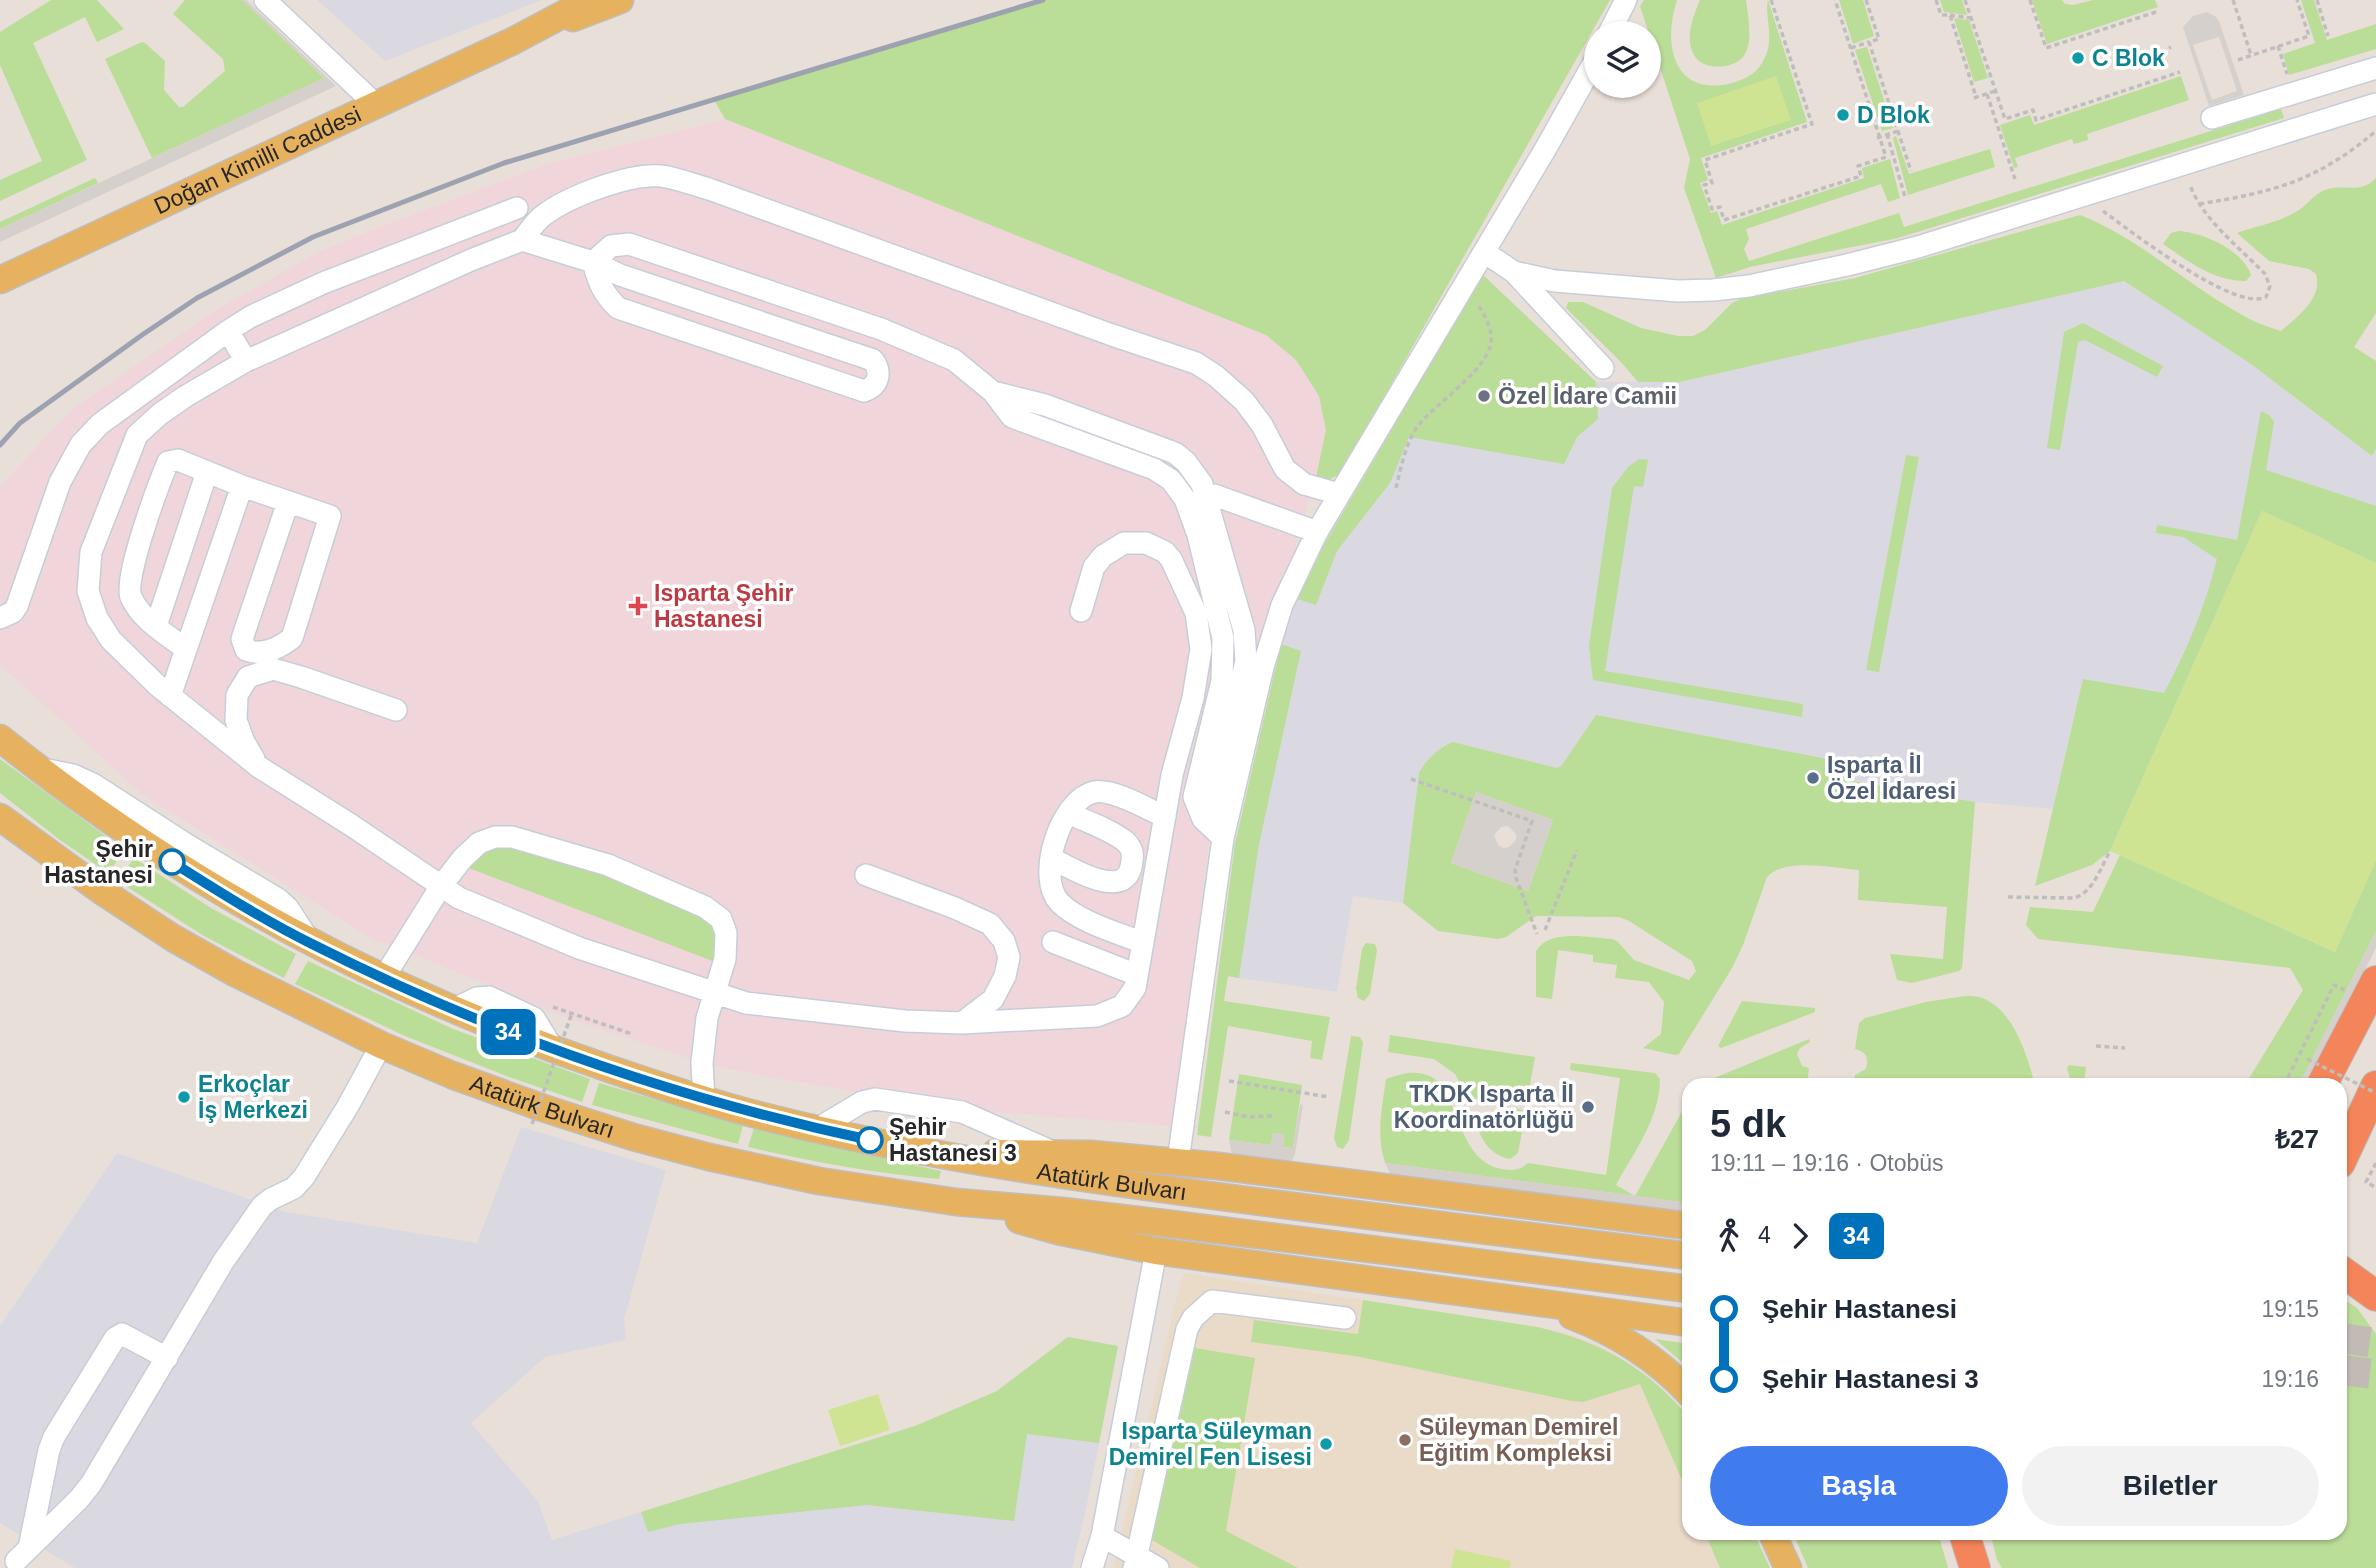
<!DOCTYPE html>
<html lang="tr">
<head>
<meta charset="utf-8">
<style>
	body { margin:0; font-family:Arial,sans-serif; background:#f2f2f3; color:#1f2937; height:100vh; display:flex; flex-direction:column; font-size:26px; white-space:nowrap }
	* { box-sizing:border-box; margin:0 }
	p { font-size:23px; color:#747a83 }
	.icon { flex:none; width:38px; height:38px; fill:none; stroke:currentColor; stroke-width:2; stroke-linecap:round; stroke-linejoin:round }
	.map { position:relative; flex:1; overflow:hidden }
	.drawer { position:absolute; left:1682px; top:1078px; width:665px; height:462px; display:flex; flex-direction:column; background:#fff; border-radius:21px; box-shadow:0 2px 5px #0004 }
	.drawer>* { flex:none }
	.badge { padding:0 14px; border-radius:10px; font-size:24px; line-height:46px }
	.tools { position:absolute; left:1584px; top:21px; display:grid; gap:14px }
	.tools a { display:grid; place-items:center; width:77px; height:77px; border-radius:50%; background:#fff; box-shadow:0 2px 5px #0004; font-size:35px }
	.map>.badge { position:absolute; translate:-50% -50%; box-shadow:0 0 0 4px #fff }
	.legs { display:flex; align-items:center; gap:10px; height:77px; padding:0 28px; font-size:23px }
	.legs p { margin-inline-start:auto }
	.summary { display:flex; align-items:center; justify-content:space-between; height:119px; padding:0 28px }
	h1 { font-size:38px; font-weight:700; line-height:52px }
	.primary-button { display:flex; gap:14px; margin-top:auto; padding:14px 28px }
	.primary-button a { flex:1; height:80px; border-radius:42px; background:#407cee; color:#fff; font-size:28px; font-weight:700; line-height:80px; text-align:center }
	.primary-button a+a { background:#f2f2f3; color:#1f2937 }
	ul { padding:0 28px; list-style:none }
	li { display:flex; align-items:center; gap:24px; height:70px; font-size:26px }
	li i { display:grid; place-items:center; width:10px; height:100%; margin:0 9px; background:currentColor }
	li i::after { content:''; width:18px; height:18px; margin:-9px; border:5px solid; border-radius:50%; background:#fff }
	li p { margin-inline-start:auto }
	li:first-child i { background:linear-gradient(#0000 50%,currentColor 0) }
	li:last-child i { background:linear-gradient(currentColor 50%,#0000 0) }
	.map>svg:first-child { display:block }
	.industrial { fill:#dad9e1 }
	.education { fill:#eadac8 }
	.medical { fill:#f0d6db }
	.green { fill:#badd97; fill-rule:evenodd }
	.pitch { fill:#cee493 }
	.plaza { fill:#d5d0cb; fill-rule:evenodd }
	.lines { fill:none; stroke-linecap:round; stroke-linejoin:round }
	.highway-tunnel { stroke:#c2bab5; stroke-width:30; stroke-dasharray:30 15; stroke-linecap:butt }
	.minor-casing { stroke:#c7cdd8; stroke-width:24 }
	.major-casing { stroke:#bebebe; stroke-width:29 }
	.highway-casing { stroke:#bebebe; stroke-width:32 }
	.path { stroke:#bebebe; stroke-width:3.5; stroke-dasharray:5 3.5; stroke-linecap:butt }
	.minor { stroke:#fff; stroke-width:21 }
	.major { stroke:#e7b25f; stroke-width:26 }
	.highway { stroke:#f48459; stroke-width:30 }
	.rail { stroke:#9ca2b0; stroke-width:5 }
	.path-bridge { stroke:#bebebe; stroke-width:3.5; stroke-dasharray:5 3.5; stroke-linecap:butt }
	.line-1-casing { stroke:#fff; stroke-width:16 }
	.line-1 { stroke:#0072bc; stroke-width:10 }
	.culture-dot { fill:#0f9aa8; stroke:#fff; stroke-width:2.5 }
	.worship-dot { fill:#6b7280; stroke:#fff; stroke-width:2.5 }
	.health-dot { fill:#e0444e; stroke:#fff; stroke-width:2.5 }
	.service-dot { fill:#5c6f8a; stroke:#fff; stroke-width:2.5 }
	.stop-1-dot { fill:#fff; stroke:#0072bc; stroke-width:3.5 }
	.education-dot { fill:#8d6e63; stroke:#fff; stroke-width:2.5 }
	.labels { text-anchor:middle; dominant-baseline:central; stroke-width:7; stroke-linejoin:round; paint-order:stroke }
	.culture-label { font-size:23px; font-weight:bold; fill:#0d838f; stroke:#fff; text-anchor:start }
	.street-label { font-size:23px; fill:#272727; stroke:#fff }
	.worship-label { font-size:23px; font-weight:bold; fill:#5b616d; stroke:#fff; text-anchor:start }
	.health-label { font-size:23px; font-weight:bold; fill:#be3a42; stroke:#fff; text-anchor:start }
	.service-label { font-size:23px; font-weight:bold; fill:#4e5e75; stroke:#fff; text-anchor:start }
	.stop-label { font-size:23px; font-weight:bold; fill:#272727; stroke:#fff; text-anchor:end }
	.education-label { font-size:23px; font-weight:bold; fill:#785e54; stroke:#fff; text-anchor:start }
</style>
</head>
<body>
<div class="map">
<svg width="2376" height="1568" viewBox="0 0 2376 1568">
	<rect width="100%" height="100%" fill="#e9dfd9"/>
	<!-- industrial -->
	<path class="industrial" d="M317,0H542L385,61Z
		M1483,275L1596,382H1680L2124,281L2251,364L2372,456L2376,449V563L2262,511L2179,696L2083,680L2053,809L1975,802L1835,778L1837,761L1562,765L1557,768L1453,742L1445,744L1422,767L1419,773L1403,903L1353,896L1337,992L1219,975L1235,844L1281,644L1297,599L1318,555Z
		M521,1127L666,1170L624,1319L626,1340L545,1357L471,1423L538,1501L552,1540L915,1426L997,1391L1068,1337L1118,1346L1086,1509L1072,1568H75L0,1523V1326L117,1153L286,1212L477,1243Z"/>
	<!-- education -->
	<path class="education" d="M1184,1273L1537,1327L1564,1333L1596,1344L1616,1355L1633,1366L1689,1496V1533H1705L1720,1568H1114L1174,1308Z"/>
	<!-- medical -->
	<path class="medical" d="M725,119L1266,335L1296,360L1319,396L1326,430L1320,463L1209,841L1175,1126L977,1111L778,1079L702,1063L567,1018L403,950L372,939L143,795L0,665V486L72,409L214,311L320,251L382,226L553,162Z"/>
	<!-- green -->
	<path class="green" d="M51,0H97L124,29L97,42L85,17L33,43L87,160L0,201V180L42,161L0,65V32Z
		M185,0H242L324,78L152,158L105,59L142,42L145,43L165,61L164,90L179,107H183L225,71L223,59L173,14Z
		M1043,0H1610L1340,474L1314,487L1326,430L1319,396L1296,360L1266,335L725,119L714,100Z
		M1644,0H1677C1662,45 1674,98 1732,83C1747,79 1759,72 1765,57C1775,37 1764,16 1768,0L1807,122L1701,158L1708,180L1700,183L1711,213L1717,211L1722,225L1864,178L1862,168L1890,159L1900,198L1888,202L1881,184L1746,229L1749,239L1744,249L1749,261L1899,213L1904,227L2281,109L2284,118L1898,238L1750,267L1716,278L1684,188L1690,159L1640,6Z
		M1700,0H1746C1748,16 1753,40 1745,54C1737,69 1706,71 1696,58C1683,40 1693,17 1700,0Z
		M1839,0H1863L1874,36L1853,44Z
		M1940,0H1962L1967,15L1944,12Z
		M2032,0H2062L2065,4L2073,5L2093,0H2155L2158,7L2047,44Z
		M2301,0H2314L2327,40L2376,24V49L2289,75L2283,54L2315,43Z
		M1954,18L1969,20L1988,78L1974,82Z
		M1867,47L1893,128L1882,131L1855,50Z
		M2181,76L2189,100L2087,134L2088,140L2074,144L2072,139L2015,158L2018,167L2014,168L2000,125L2030,115L2034,125Z
		M1896,136L1909,174L1990,149L1995,167L1908,195L1893,138Z
		M95,178L98,183L0,229V222Z
		M2376,178V313L2354,347L2376,361V449L2372,456L2251,364L2124,281L1680,382H1638L1621,362L1566,308L1568,302H1583L1641,328L1678,336H1693L1705,330L1732,303L1741,299L1855,278L2080,215C2141,239 2189,287 2246,317C2256,323 2269,327 2281,331C2297,317 2323,299 2316,274L2309,269L2269,261L2237,233C2257,226 2281,222 2299,210C2308,204 2314,194 2325,190C2343,183 2361,195 2376,178Z
		M2178,231C2202,232 2243,250 2251,275L2246,281C2214,281 2189,262 2163,244L2171,233Z
		M1483,275L1596,382L1598,419L1577,437L1564,464L1409,437L1390,483L1337,551L1316,605L1297,599L1318,555Z
		M2083,323L2163,366L2157,377L2085,340L2078,342L2060,450L2047,448L2064,332Z
		M2261,411L2269,415L2274,422L2266,470L2376,506V563L2262,511L2110,851L2092,865L2035,886L2083,679L2164,693C2187,650 2205,607 2217,559L2183,537L2156,533L2157,525L2237,540Z
		M1906,455L1919,457L1879,672L1866,670Z
		M1639,459L1648,460L1643,487L1634,486L1605,671L1803,704L1802,717L1593,680L1589,646L1612,488L1628,467Z
		M1281,644L1301,651L1259,844L1239,978L1228,976L1224,1001L1330,1017L1322,1060L1310,1058L1312,1041L1228,1026L1211,1137L1197,1135L1235,844Z
		M1596,715L1838,761L1835,778L1975,802L1962,968L1959,971L1912,983L1897,980L1890,954L1943,959L1947,907L1858,900L1859,870C1834,868 1785,857 1767,877L1743,945L1732,968L1679,1054L1675,1055L1643,1048L1661,1034L1664,1002L1649,982L1615,978L1617,965L1593,962V955L1558,950L1552,999L1536,997V951C1550,928 1590,938 1612,939L1617,941L1634,960L1689,980L1696,971L1692,961L1629,921L1619,917L1536,916L1506,937L1498,939L1438,931L1403,903L1419,773C1425,761 1440,746 1453,742L1557,768L1562,765ZM1476,792L1553,820L1528,891L1451,863Z
		M0,759L125,850L108,873L60,840L0,793Z
		M512,837L721,919L723,965L458,864Z
		M2120,855L2335,952L2376,860V931L2299,1085H2245L2303,990L2290,968L2038,939L2026,925L2030,907L2093,912Z
		M134,858L211,908L296,954L284,978L204,936L118,881Z
		M1366,943L1375,944L1377,950L1370,994L1364,1001L1358,998L1356,989L1362,949Z
		M308,961L453,1029L590,1079L582,1102L509,1077L405,1036L295,984Z
		M1965,996C1970,996 1977,996 1982,998C2014,1010 2027,1055 2035,1085H1854L1855,1075L1866,1069C1869,1058 1866,1051 1855,1049L1859,1023L1865,1018L1926,1002Z
		M1742,1001L1815,1008V1012L1721,1048L1718,1046Z
		M1390,1035L1535,1057L1529,1090L1526,1092H1509L1485,1099H1469L1455,1074L1434,1059L1388,1052Z
		M1351,1036L1360,1037L1363,1043L1349,1140L1343,1149L1337,1147L1334,1138Z
		M1809,1039L1810,1042L1800,1048L1797,1054L1802,1066L1809,1068L1807,1085H1697Z
		M1571,1063L1655,1073L1660,1079C1660,1118 1634,1152 1616,1185L1635,1196L1689,1099V1203L1385,1163C1376,1134 1382,1108 1386,1079C1408,1071 1426,1068 1443,1086C1459,1114 1465,1163 1502,1169C1513,1171 1520,1170 1528,1163L1606,1175L1620,1078L1570,1070Z
		M2069,1065L2086,1067L2084,1085H2072L2067,1068Z
		M1239,1074L1302,1085L1293,1148L1283,1147L1284,1135L1273,1133L1271,1145L1229,1140Z
		M599,1083L743,1125L738,1144L592,1105Z
		M1509,1107L1522,1110L1525,1116L1518,1153L1510,1159C1486,1154 1481,1136 1472,1116L1492,1113Z
		M754,1128L817,1144L941,1171L939,1179C874,1173 812,1162 748,1147Z
		M2340,1297L2357,1308L2376,1334V1568H2002L1997,1560L1990,1533H2340Z
		M1363,1300L1537,1327C1599,1341 1649,1368 1689,1418V1496L1640,1384L1583,1402L1572,1401L1355,1356L1251,1342L1254,1320L1358,1334Z
		M1068,1337L1118,1346L1099,1443L1027,1434L1014,1521L867,1505L680,1524L648,1532L641,1512L915,1426L997,1391Z
		M1655,1339L1689,1344V1368Z
		M1195,1348L1255,1358L1226,1531L1298,1568H1200L1152,1540Z
		M1705,1533H1754L1770,1568H1720Z
		M1793,1533H1938L1948,1568H1808Z"/>
	<!-- pitch -->
	<path class="pitch" d="M1776,76L1791,120L1711,146L1697,103Z
		M2262,511L2376,563V860L2335,952L2110,851Z
		M878,1394L890,1430L840,1446L828,1410Z
		M1455,1549L1511,1561L1510,1568H1451Z"/>
	<!-- plaza -->
	<path class="plaza" d="M242,0H246L336,86L0,242V229L324,78Z
		M2207,12L2216,17L2219,21L2244,95L2209,106L2183,27L2193,16ZM2219,37L2237,91L2212,100L2193,45Z
		M1476,792L1553,820L1528,891L1451,863ZM1508,826L1516,834V840L1509,847L1503,848L1498,845L1494,835L1501,827Z
		M2376,931V948L2307,1085H2299Z
		M1300,1104L1303,1105L1295,1154L1292,1160L1289,1163L1232,1155L1229,1140L1271,1145L1273,1133L1284,1134L1283,1147L1293,1148Z
		M1385,1163L1689,1203V1214L1392,1177Z"/>
	<g class="lines">
		<!-- highway-tunnel -->
		<path class="highway-tunnel" d="M2340,1338L2376,1343
			M2340,1370L2376,1374"/>
		<!-- minor casing -->
		<g class="minor-casing">
			<path id="minor" d="M265,0L376,105
				M1609,33L1626,0
				M2212,118L2376,68
				M522,240C529,232 535,221 544,215C569,196 630,173 661,176C677,178 694,185 709,189L1112,335L1196,363L1216,376L1244,401L1262,425L1285,469L1304,484L1339,494
				M1484,252L1514,272L1555,281L1678,291L1713,290L1749,286L1847,265L1918,247L2376,104
				M593,262L620,275L873,360C882,372 879,386 864,391L618,308C603,294 598,281 593,262Z
				M1514,272L1603,368
				M228,331L250,317L323,283L517,208
				M993,392L1045,405L1175,453L1186,462L1202,484L1244,630L1246,661L1215,795L1212,813L1215,830
				M1214,495L1317,532
				M1081,611L1094,567L1103,556L1124,543H1146L1165,552L1171,559L1196,613L1201,649L1193,698L1172,775L1135,988L1122,1006L1097,1016L962,1023L905,1021L746,1003L579,948L459,898L351,825L259,767L157,685L111,640L97,618L88,591L91,552L137,435L160,414L186,396L246,361L471,260L522,240L593,262L611,246L629,244L881,329L954,360L993,392L1012,417L1154,469L1171,480L1185,499L1198,535L1223,638L1222,681L1194,797L1203,819L1223,838
				M0,618L13,612L17,606L60,482L81,444L100,424L228,331L246,361
				M156,626L207,472
				M186,649C166,634 141,620 131,597C123,579 159,483 168,462L178,460L242,486
				M170,696L242,486L330,516L292,638C278,649 262,656 246,650L242,639L288,502
				M254,759L244,742L236,720L237,695L248,677L273,669L301,677L396,710
				M43,769L73,775L93,784L189,846L278,899L288,908L310,942
				M1051,858C1069,867 1123,901 1131,867C1133,857 1134,850 1126,842C1110,829 1087,822 1068,813
				M866,875L955,908L990,924L1004,941L1009,957L1005,976L993,999L962,1023
				M1053,942L1137,975
				M1143,943C1116,932 1081,923 1060,903C1035,878 1060,800 1094,792C1112,788 1148,809 1165,817
				M383,979L441,886L463,858L479,843L495,837H512L608,865L705,907L721,919L726,933L725,959L707,1018L702,1063L704,1100
				M452,1010L477,998L489,997L534,1018L553,1049
				M817,1129L862,1102L875,1099L962,1112L1053,1152
				M1178,1161L1223,838L1263,667L1282,605L1317,532L1546,148L1596,59
				M1102,1536L1158,1568
				M29,1548L49,1450L54,1437L115,1338L122,1334L167,1358
				M16,1561L79,1499L91,1484L223,1262L262,1206L271,1199L294,1188L304,1177L348,1106L381,1045
				M1092,1568L1102,1536L1156,1251
				M1134,1568L1187,1329L1193,1318L1212,1301L1345,1318"/>
		</g>
		<!-- major casing -->
		<g class="major-casing">
			<g id="major">
				<path d="M573,18L620,0"/>
				<path id="s1" d="M0,280L513,41L590,0"/>
				<path id="s2" d="M0,738C184,886 384,992 607,1068C658,1085 709,1103 762,1116C931,1159 1104,1182 1277,1204C1414,1222 1552,1239 1689,1256"/>
				<path id="s3" d="M0,817L103,892L173,938L235,973L381,1045L452,1075L543,1108L633,1137L709,1157L819,1181L956,1202L1062,1211L1171,1224L1689,1289"/>
				<path d="M995,1153L1091,1154L1218,1166L1689,1226"/>
				<path d="M1019,1220L1058,1231L1156,1251L1689,1323"/>
				<path d="M1572,1316C1615,1332 1658,1359 1689,1393"/>
				<path d="M1772,1533L1788,1568"/>
			</g>
		</g>
		<!-- highway casing -->
		<g class="highway-casing">
			<path id="highway" d="M2322,1085L2376,981
				M2340,1163L2376,1086
				M2340,1270L2376,1296
				M1964,1533L1975,1568"/>
		</g>
		<!-- path -->
		<path class="path" d="M1771,0L1812,124L1705,160L1712,183L1704,185L1712,209L1720,207L1724,220L1861,176L1858,166L1886,157L1835,0
			M1866,0L1879,39L1869,42L1911,171
			M1936,0L1941,15H1950L1976,97
			M1965,0L2005,119L2033,110L2036,120L2180,72
			M2030,0L2046,48L2159,11
			M2233,0L2251,55
			M2317,0L2328,36
			M1950,15L1971,18
			M2278,46L2287,74
			M1851,48L1869,42
			M2169,48L2171,47
			M2238,60L2309,36L2297,0
			M1987,94L2015,179
			M1974,98L1995,91
			M1887,134L1905,197
			M1877,138L1898,131
			M2199,204C2274,192 2317,181 2376,131
			M2103,211C2129,230 2236,313 2266,297L2270,286L2265,274C2239,247 2203,220 2190,185
			M1396,488C1401,468 1405,445 1417,427C1435,403 1485,373 1491,343C1493,329 1484,314 1477,303
			M1411,779L1532,821L1515,870L1516,878L1537,934
			M2008,897L2074,898C2093,893 2101,867 2110,851
			M1545,930L1577,850
			M553,1007L632,1034
			M2096,1046L2125,1048
			M1229,1081L1329,1097
			M2284,1085L2334,985L2343,989L2342,991
			M1225,1112L1248,1117L1273,1116
			M2376,1163L2366,1182L2375,1187L2376,1185"/>
		<!-- minor -->
		<use href="#minor" class="minor"/>
		<!-- major -->
		<use href="#major" class="major"/>
		<!-- highway -->
		<use href="#highway" class="highway"/>
		<!-- rail -->
		<path class="rail" d="M0,445L20,423L142,335L197,298L313,237L504,163L1043,0"/>
		<!-- path-bridge -->
		<path class="path-bridge" d="M2307,1059L2376,1093
			M532,1124L572,1013"/>
	</g>
	<g class="lines">
		<!-- line-1 casing -->
		<g class="line-1-casing">
			<path id="line-1" d="M172,862C218,891 265,921 314,945C491,1034 676,1099 870,1140"/>
		</g>
		<!-- line-1 -->
		<use href="#line-1" class="line-1"/>
	</g>
	<!-- markers -->
	<g class="culture-dot">
		<circle cx="2078" cy="58" r="7"/>
		<circle cx="1843" cy="115" r="7"/>
		<circle cx="184" cy="1097" r="7"/>
		<circle cx="1326" cy="1444" r="7"/>
	</g>
	<circle class="worship-dot" cx="1484" cy="396" r="7"/>
	<path class="health-dot" d="M634.5 595.5h7v7h7v7h-7v7h-7v-7h-7v-7h7z"/>
	<g class="service-dot">
		<circle cx="1813" cy="778" r="7"/>
		<circle cx="1588" cy="1107" r="7"/>
	</g>
	<g class="stop-1-dot">
		<circle cx="172" cy="862" r="12"/>
		<circle cx="870" cy="1140" r="12"/>
	</g>
	<circle class="education-dot" cx="1405" cy="1440" r="7"/>
	<g class="labels">
		<!-- culture labels -->
		<g class="culture-label">
			<text x="2092" y="58">C Blok</text>
			<text x="1857" y="115">D Blok</text>
			<text x="198" y="1084">Erkoçlar<tspan x="198" dy="26">İş Merkezi</tspan></text>
			<text x="1312" y="1431" text-anchor="end">Isparta Süleyman<tspan x="1312" dy="26">Demirel Fen Lisesi</tspan></text>
		</g>
		<!-- street labels -->
		<g class="street-label">
			<text stroke="none"><textPath href="#s1" startOffset="284">Doğan Kimilli Caddesi</textPath></text>
			<text stroke="none"><textPath href="#s3" startOffset="618">Atatürk Bulvarı</textPath></text>
			<text stroke="none"><textPath href="#s2" startOffset="1213">Atatürk Bulvarı</textPath></text>
		</g>
		<!-- worship labels -->
		<g class="worship-label">
			<text x="1498" y="396">Özel İdare Camii</text>
		</g>
		<!-- health labels -->
		<g class="health-label">
			<text x="654" y="593">Isparta Şehir<tspan x="654" dy="26">Hastanesi</tspan></text>
		</g>
		<!-- service labels -->
		<g class="service-label">
			<text x="1827" y="765">Isparta İl<tspan x="1827" dy="26">Özel İdaresi</tspan></text>
			<text x="1574" y="1094" text-anchor="end">TKDK Isparta İl<tspan x="1574" dy="26">Koordinatörlüğü</tspan></text>
		</g>
		<!-- stop labels -->
		<g class="stop-label">
			<text x="153" y="849">Şehir<tspan x="153" dy="26">Hastanesi</tspan></text>
			<text x="889" y="1127" text-anchor="start">Şehir<tspan x="889" dy="26">Hastanesi 3</tspan></text>
		</g>
		<!-- education labels -->
		<g class="education-label">
			<text x="1419" y="1427">Süleyman Demirel<tspan x="1419" dy="26">Eğitim Kompleksi</tspan></text>
		</g>
	</g>
</svg>
<div class="tools">
<a><svg class="icon" aria-label="layers" viewBox="0 0 24 24"><path d="M12 4l9 5-9 5-9-5zM3 14l9 5 9-5"/></svg></a>
</div>
<b class="badge" style="left:508px;top:1032px;background:#0072bc;color:#fff">34</b>
<section class="drawer">
<div class="summary"><div><h1>5 dk</h1><p>19:11 – 19:16 · Otobüs</p></div><b>₺27</b></div>
<div class="legs"><svg class="icon" aria-label="walk" viewBox="0 0 24 24"><circle cx="13" cy="4" r="2"/><path d="M13 8l-2 6 4 7M11 14l-3 7M7 12l3-4h3l4 4"/></svg>4<svg class="icon" aria-label="forward" viewBox="0 0 24 24"><path d="M9 5l7 7-7 7"/></svg><b class="badge" style="background:#0072bc;color:#fff">34</b></div>
<ul>
<li><i style="color:#0072bc"></i><b>Şehir Hastanesi</b><p>19:15</p></li>
<li><i style="color:#0072bc"></i><b>Şehir Hastanesi 3</b><p>19:16</p></li>
</ul>
<div class="primary-button"><a>Başla</a><a>Biletler</a></div>
</section>
</div>
</body>
</html>
